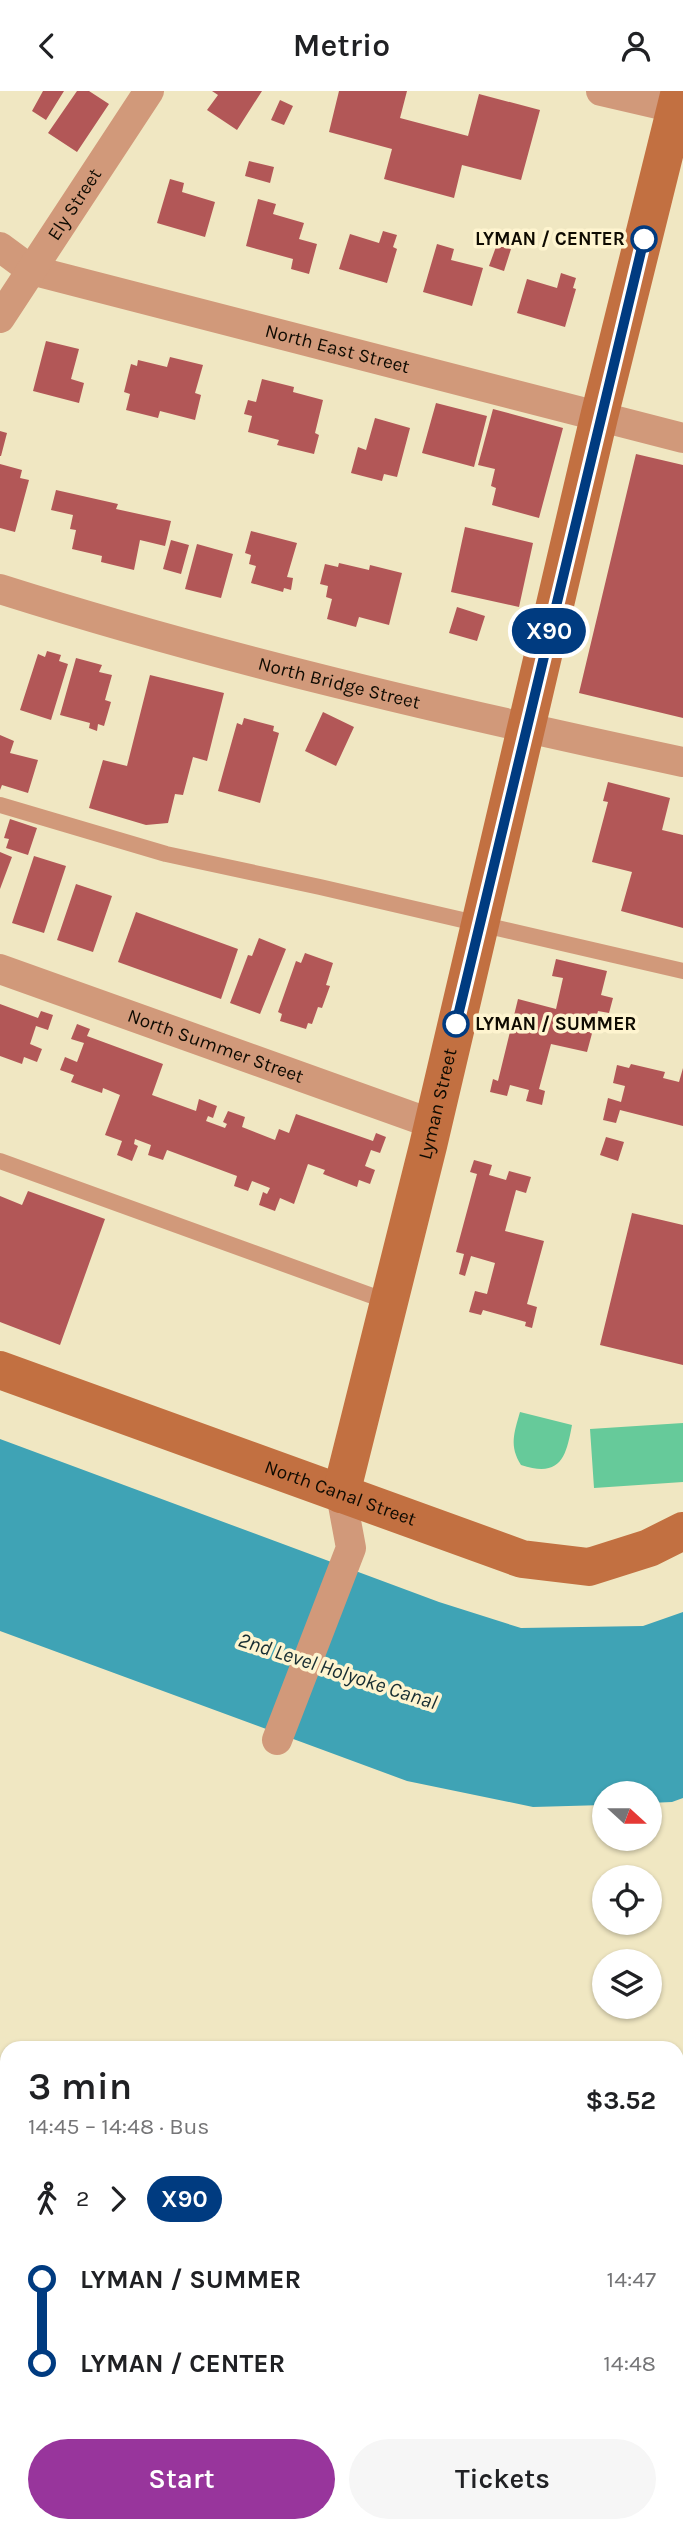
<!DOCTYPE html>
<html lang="en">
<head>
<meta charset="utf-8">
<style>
	body { margin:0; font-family:Karla,sans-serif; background:#f6f6f6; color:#202124; height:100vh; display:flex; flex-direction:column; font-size:26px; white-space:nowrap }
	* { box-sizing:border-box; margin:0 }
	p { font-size:23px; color:#757577 }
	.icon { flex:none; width:38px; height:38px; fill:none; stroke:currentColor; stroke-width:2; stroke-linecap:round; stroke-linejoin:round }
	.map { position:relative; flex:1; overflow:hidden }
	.sheet { position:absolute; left:0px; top:1950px; width:684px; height:492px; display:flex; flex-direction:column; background:#fff; border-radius:21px 21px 0 0; box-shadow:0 2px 5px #0004 }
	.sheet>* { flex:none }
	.badge { padding:0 14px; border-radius:23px; font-size:24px; line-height:46px }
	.needle { width:46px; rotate:111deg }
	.controls { position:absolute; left:592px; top:1690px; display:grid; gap:14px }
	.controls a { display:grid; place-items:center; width:70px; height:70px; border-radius:50%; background:#fff; box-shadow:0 2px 5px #0004; font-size:35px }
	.map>.badge { position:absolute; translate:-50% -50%; box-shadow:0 0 0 4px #fff }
	.legs { display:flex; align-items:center; gap:10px; height:77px; padding:0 28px; font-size:23px }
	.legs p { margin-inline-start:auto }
	.summary { display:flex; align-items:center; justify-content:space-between; height:119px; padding:0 28px }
	h1 { font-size:38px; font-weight:600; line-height:52px }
	.cta { display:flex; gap:14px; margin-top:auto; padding:14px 28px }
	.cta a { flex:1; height:80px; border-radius:42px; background:#98359c; color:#fff; font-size:28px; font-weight:600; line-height:80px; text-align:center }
	.cta a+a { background:#f6f6f6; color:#202124 }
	ul { padding:0 28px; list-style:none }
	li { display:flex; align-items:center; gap:24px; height:84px; font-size:26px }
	li i { display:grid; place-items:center; width:10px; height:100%; margin:0 9px; background:currentColor }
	li i::after { content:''; width:18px; height:18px; margin:-9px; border:5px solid; border-radius:50%; background:#fff }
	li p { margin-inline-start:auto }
	li:first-child i { background:linear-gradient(#0000 50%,currentColor 0) }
	li:last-child i { background:linear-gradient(currentColor 50%,#0000 0) }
	header { display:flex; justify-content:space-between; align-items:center; height:91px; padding:0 28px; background:#fff; font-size:32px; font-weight:600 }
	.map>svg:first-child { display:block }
	.green { fill:#66ca9a }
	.forest { fill:#55b98a }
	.water { fill:#3fa3b5 }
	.building { fill:#b25757 }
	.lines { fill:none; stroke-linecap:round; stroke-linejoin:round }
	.lane { stroke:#d1997a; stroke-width:16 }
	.street { stroke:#d1997a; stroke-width:30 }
	.secondary { stroke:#c27041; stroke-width:38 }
	.line-1-casing { stroke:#fff; stroke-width:16 }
	.line-1 { stroke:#003b80; stroke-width:10 }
	.stop-1-dot { fill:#fff; stroke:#003b80; stroke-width:3.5 }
	.labels { text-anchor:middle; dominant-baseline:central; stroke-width:7; stroke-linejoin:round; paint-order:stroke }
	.street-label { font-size:19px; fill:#0f0b02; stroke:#fef4cf }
	.stop-label { font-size:19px; font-weight:bold; fill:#0f0b02; stroke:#fef4cf; text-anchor:end }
	.water-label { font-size:21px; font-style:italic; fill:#172d32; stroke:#fef4cf }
</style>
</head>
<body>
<header><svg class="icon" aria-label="back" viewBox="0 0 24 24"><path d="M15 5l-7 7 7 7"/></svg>Metrio<svg class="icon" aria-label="person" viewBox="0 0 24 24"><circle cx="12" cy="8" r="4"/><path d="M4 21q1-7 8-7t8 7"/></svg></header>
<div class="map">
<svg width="683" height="2440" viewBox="0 0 683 2440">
	<rect width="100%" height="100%" fill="#f0e7c2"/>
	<!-- green -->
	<path class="green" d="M520,1321L572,1334C566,1366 561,1387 521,1374C509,1355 514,1342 520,1321Z
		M683,1332V1391L594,1397L590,1338Z"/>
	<!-- forest -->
	<path class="forest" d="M0,2190L7,2193V2322L0,2321Z
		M683,2276V2413L677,2412V2277Z"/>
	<!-- water -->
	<path class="water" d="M0,1348L439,1511L521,1537L643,1535L683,1521V1707L672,1711L649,1712V1703H604V1714L533,1716L407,1690L0,1540Z
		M0,2321L7,2322V2434H677V2412L683,2413V2440H0Z"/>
	<!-- building -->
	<path class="building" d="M43,0H64L46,29L32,20Z
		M77,0H89L109,13L77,61L48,42Z
		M212,0H262L237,39L207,19L218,4Z
		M339,0H407L400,27L468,45L479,3L540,19L521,89L462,74L454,107L384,88L392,58L329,41Z
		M280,9L293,15L284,34L271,29Z
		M249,70L274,76L270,92L245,85Z
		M170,88L184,92L182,101L215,111L205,146L157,132Z
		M258,108L276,113L273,123L304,132L299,148L317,153L309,183L291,178L293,168L246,155Z
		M383,140L397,144L393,156L397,158L387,192L339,178L350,143L379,152Z
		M437,153L454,158L451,169L483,177L472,215L423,201Z
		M497,153L511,158L504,180L489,175Z
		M561,182L576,187L573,197L576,198L565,236L517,222L527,188L557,197Z
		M46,250L79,258L71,288L84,292L79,312L33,300Z
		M170,266L203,274L195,302L201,304L195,329L160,320L158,327L126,319L130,303L124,301L131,273L137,275L138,269L167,276Z
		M262,288L294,296L293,301L323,309L315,342L319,344L314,363L277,354L279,349L248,341L252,325L244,323L248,309L256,311Z
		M436,312L487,325L474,376L422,362Z
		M493,318L563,337L539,427L492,414L496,397L491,395L495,378L478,374Z
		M375,327L410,337L397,386L384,383L382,390L351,382L358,356L366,359Z
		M0,340L7,342L1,365H0Z
		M636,363L683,374V627L579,602Z
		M0,373L22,379L20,387L29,389L15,441L0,437Z
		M56,399L118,413L116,418L171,430L165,455L140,449L134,479L101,471L102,465L72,458L76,439L70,438L73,424L51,419Z
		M465,436L533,452L519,516L451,501Z
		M251,440L297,452L287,486L293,487L291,499L284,497L283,501L251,492L256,475L249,473L251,464L245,462Z
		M171,449L189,454L181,483L163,478Z
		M197,453L233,463L221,507L185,498Z
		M339,472L369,479L370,474L402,482L389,534L359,526L356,536L327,528L332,508L326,506L328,495L320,493L325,473L338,476Z
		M457,516L485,525L477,550L449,542Z
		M47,560L61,564L59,570L68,573L51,629L20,619L38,563L45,566Z
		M76,567L102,574L99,581L112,584L105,609L111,611L104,635L98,633L97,640L89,637L90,632L60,624Z
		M150,584L224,602L207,670L193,666L183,704L175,703L168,732L146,734L89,717L103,669L127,675Z
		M323,621L354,636L336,675L305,660Z
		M244,627L274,635L273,640L279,642L260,712L218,700L237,632L242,634Z
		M0,644L14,650L10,662L38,669L28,702L2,694L0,699Z
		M608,691L670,707L662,739L683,744V837L621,820L632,781L592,771L608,711L603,710Z
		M10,728L37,737L28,764L6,757L9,748L4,747Z
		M0,761L12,766L0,798Z
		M34,765L66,775L44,842L12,832Z
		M76,793L112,805L93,861L57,849Z
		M136,821L238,858L221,908L118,871Z
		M259,847L286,858L260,923L230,912L248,864L252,865Z
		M305,862L333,872L326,894L330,895L322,917L318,916L312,933L308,932L306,938L280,930L282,923L278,921L296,870L301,872Z
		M556,868L607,880L601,904L613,907L609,922L598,920L587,961L551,953L539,998L545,1000L542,1014L526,1010L529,999L510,994L507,1005L490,1001L493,988L498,990L518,908L556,918L563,887L552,885Z
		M0,913L38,927L41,920L53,924L48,939L36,935L30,953L42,958L37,971L24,966L22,973L0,965Z
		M77,933L90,938L87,945L163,973L152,1004L196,1020L199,1008L217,1015L213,1027L208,1025L206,1030L225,1037L227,1033L223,1031L228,1020L245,1026L242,1036L275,1049L279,1038L289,1042L296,1023L373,1050L376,1042L386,1046L380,1062L371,1059L365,1075L375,1079L370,1093L359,1089L357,1096L323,1083L325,1079L308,1073L294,1113L280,1107L275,1120L259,1114L263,1101L267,1103L270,1097L252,1090L248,1100L234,1095L237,1085L167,1059L163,1069L148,1064L151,1054L135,1048L134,1053L138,1055L132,1070L117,1064L122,1050L105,1044L120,1004L103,997L102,1002L71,991L74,984L60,979L65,966L77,971L84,952L71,948Z
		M631,973L665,981L663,987L679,991L683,977V1035L620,1019L616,1032L603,1029L608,1007L621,1011L625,995L613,992L617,974L629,977Z
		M606,1046L624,1051L618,1070L600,1064Z
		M474,1069L492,1074L489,1084L506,1089L509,1080L531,1086L526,1102L516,1099L505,1140L544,1150L527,1213L537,1216L532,1237L525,1235L526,1231L483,1219L481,1224L469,1221L475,1200L487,1203L495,1172L471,1165L465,1185L459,1183L464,1163L456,1161L477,1083L470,1081Z
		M28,1100L105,1128L60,1254L0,1231V1105L22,1114Z
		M632,1122L683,1134V1274L600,1254Z"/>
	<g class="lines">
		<!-- lane -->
		<path class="lane" d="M0,714L166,763L320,796L683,880
			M0,1070L389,1211"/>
		<!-- street -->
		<g class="street">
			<path d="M601,0L683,19"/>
			<path id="s1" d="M0,156L31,179L683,347"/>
			<path id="s2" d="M0,227L149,0"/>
			<path id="s3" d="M0,498C224,569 454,622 683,671"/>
			<path id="s4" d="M0,878L433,1033"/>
			<path d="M277,1649L351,1457L341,1403"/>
		</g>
		<!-- secondary -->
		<g class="secondary">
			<path id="s5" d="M0,1279L522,1468L589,1476L649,1457L683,1440"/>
			<path id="s6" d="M341,1403L428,1055L599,326L680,0"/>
		</g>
	</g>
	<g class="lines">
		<!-- line-1 casing -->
		<g class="line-1-casing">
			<path id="line-1" d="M456,933L644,148"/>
		</g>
		<!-- line-1 -->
		<use href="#line-1" class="line-1"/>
	</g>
	<!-- markers -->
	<g class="stop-1-dot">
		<circle cx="644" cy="148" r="12"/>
		<circle cx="456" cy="933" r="12"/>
	</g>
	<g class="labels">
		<!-- street labels -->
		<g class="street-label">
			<text stroke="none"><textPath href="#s2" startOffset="136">Ely Street</textPath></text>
			<text stroke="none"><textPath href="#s1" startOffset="355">North East Street</textPath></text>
			<text stroke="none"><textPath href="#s3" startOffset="352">North Bridge Street</textPath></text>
			<text stroke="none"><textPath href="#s4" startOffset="229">North Summer Street</textPath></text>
			<text stroke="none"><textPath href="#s6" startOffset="402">Lyman Street</textPath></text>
			<text stroke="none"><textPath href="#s5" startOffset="362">North Canal Street</textPath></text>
		</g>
		<!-- stop labels -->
		<g class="stop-label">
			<text x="625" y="148">LYMAN / CENTER</text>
			<text x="475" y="933" text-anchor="start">LYMAN / SUMMER</text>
		</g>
		<!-- water labels -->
		<g class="water-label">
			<text transform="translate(338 1580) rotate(18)">2nd Level Holyoke Canal</text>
		</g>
	</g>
</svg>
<div class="controls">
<a><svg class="needle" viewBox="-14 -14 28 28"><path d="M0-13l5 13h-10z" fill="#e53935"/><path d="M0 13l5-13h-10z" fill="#757577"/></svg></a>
<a><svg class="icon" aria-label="locate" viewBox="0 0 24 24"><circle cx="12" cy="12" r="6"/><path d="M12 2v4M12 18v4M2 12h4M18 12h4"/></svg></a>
<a><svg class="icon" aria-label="layers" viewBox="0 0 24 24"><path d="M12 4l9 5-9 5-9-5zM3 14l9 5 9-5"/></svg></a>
</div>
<b class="badge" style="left:549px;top:540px;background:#003b80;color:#fff">X90</b>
<section class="sheet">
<div class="summary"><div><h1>3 min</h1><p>14:45 – 14:48 · Bus</p></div><b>$3.52</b></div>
<div class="legs"><svg class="icon" aria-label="walk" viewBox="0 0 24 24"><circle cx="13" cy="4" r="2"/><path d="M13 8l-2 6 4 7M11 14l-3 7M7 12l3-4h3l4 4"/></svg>2<svg class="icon" aria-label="forward" viewBox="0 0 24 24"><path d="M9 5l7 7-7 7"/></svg><b class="badge" style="background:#003b80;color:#fff">X90</b></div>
<ul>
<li><i style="color:#003b80"></i><b>LYMAN / SUMMER</b><p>14:47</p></li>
<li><i style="color:#003b80"></i><b>LYMAN / CENTER</b><p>14:48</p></li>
</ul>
<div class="cta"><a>Start</a><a>Tickets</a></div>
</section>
</div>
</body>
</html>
